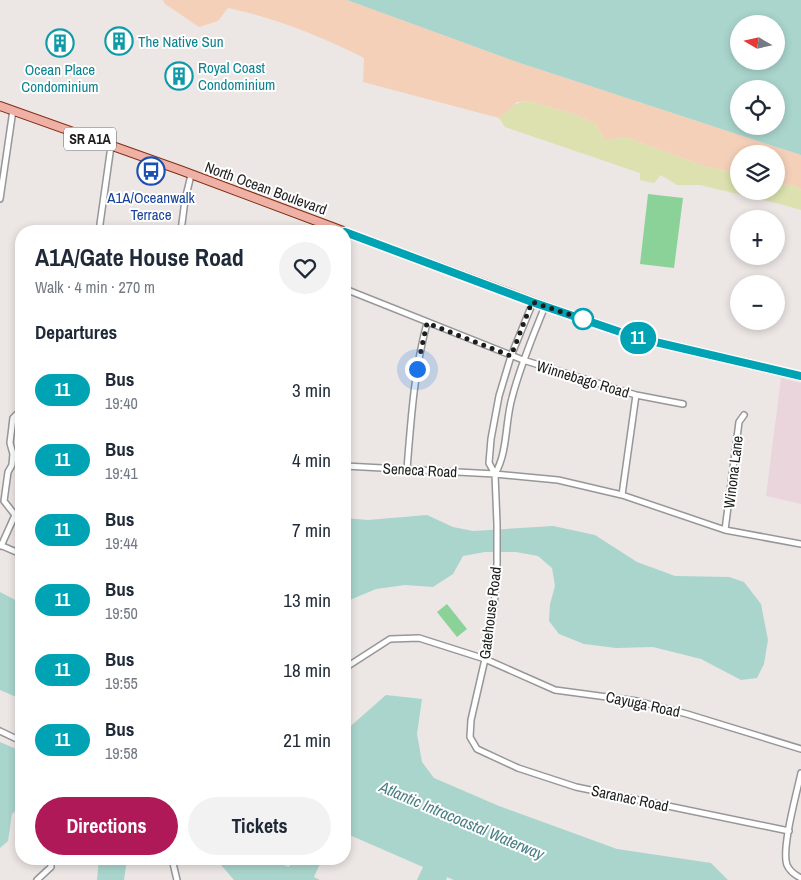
<!DOCTYPE html>
<html lang="en">
<head>
<meta charset="utf-8">
<style>
	body { margin:0; font-family:"Archivo Narrow",sans-serif; background:#f2f2f3; color:#1f2937; height:100vh; display:flex; flex-direction:column; font-size:19px; white-space:nowrap }
	* { box-sizing:border-box; margin:0 }
	p { font-size:16px; color:#747a83 }
	.icon { flex:none; width:28px; height:28px; fill:none; stroke:currentColor; stroke-width:2; stroke-linecap:round; stroke-linejoin:round }
	.map { position:relative; flex:1; overflow:hidden }
	.drawer { position:absolute; left:15px; top:225px; width:336px; height:640px; display:flex; flex-direction:column; background:#fff; border-radius:20px; box-shadow:0 2px 8px #0003 }
	.drawer>* { flex:none }
	.badge { padding:0 10px; border-radius:16px; font-size:18px; line-height:32px }
	.needle { width:32px; rotate:279deg }
	.buttons { position:absolute; left:730px; top:15px; display:grid; gap:10px }
	.buttons a { display:grid; place-items:center; width:55px; height:55px; border-radius:50%; background:#fff; box-shadow:0 2px 8px #0003; font-size:25px }
	.you { position:absolute; width:25px; height:25px; margin:-12px; border:4px solid #fff; border-radius:50%; background:#1a73e8; box-shadow:0 0 0 8px #1a73e833 }
	.map>.badge { position:absolute; translate:-50% -50%; box-shadow:0 0 0 2px #fff }
	h2 { padding:0 20px; font-size:19px; line-height:45px }
	.round { display:grid; place-items:center; flex:none; width:52px; height:52px; border-radius:26px; background:#f2f2f3 }
	.headline { display:flex; align-items:center; justify-content:space-between; height:85px; padding:0 20px }
	h1 { font-size:24px; font-weight:700; line-height:38px }
	.cta { display:flex; gap:10px; margin-top:auto; padding:10px 20px }
	.cta a { flex:1; height:58px; border-radius:30px; background:#b01957; color:#fff; font-size:20px; font-weight:700; line-height:58px; text-align:center }
	.cta a+a { background:#f2f2f3; color:#1f2937 }
	ul { padding:0; list-style:none }
	li { display:flex; align-items:center; gap:15px; height:70px; padding:0 20px }
	li div { flex:1 }
	li b { display:block; font-size:19px }
	li em { font-style:normal }
	li .badge { min-width:55px; font-weight:700; text-align:center }
	.map>svg:first-child { display:block }
	.commercial { fill:#ebd5dd }
	.grass { fill:#dce1af }
	.sand { fill:#f5d0b9 }
	.pitch { fill:#8bd299 }
	.water { fill:#a9d5cd; fill-rule:evenodd }
	.lines { fill:none; stroke-linecap:round; stroke-linejoin:round }
	.street-casing { stroke:#979797; stroke-width:8 }
	.primary-casing { stroke:#822f13; stroke-width:10 }
	.street { stroke:#fff; stroke-width:5 }
	.primary { stroke:#efb1a6; stroke-width:8 }
	.line-casing { stroke:#fff; stroke-width:11 }
	.line { stroke:#00a3b4; stroke-width:8 }
	.walk { stroke:#1d1d1d; stroke-width:5; stroke-dasharray:0 9 }
	.stop-dot { fill:#fff; stroke:#00a3b4; stroke-width:2.5 }
	.labels { text-anchor:middle; dominant-baseline:central; stroke-width:4; stroke-linejoin:round; paint-order:stroke }
	.shield { fill:#fff; stroke:#616161; stroke-width:1 }
	.shield-label { font-size:14px; font-weight:bold; fill:#1d1d1d }
	.culture-label { font-size:15px; fill:#0d838f; stroke:#fff; text-anchor:start }
	.street-label { font-size:15px; fill:#1d1d1d; stroke:#fff }
	.transit-label { font-size:15px; fill:#164399; stroke:#fff }
	.water-label { font-size:16px; font-style:italic; fill:#487e83; stroke:#fff }
</style>
</head>
<body>
<div class="map">
<svg width="801" height="880" viewBox="0 0 801 880">
	<rect width="100%" height="100%" fill="#ece6e4"/>
	<!-- commercial -->
	<path class="commercial" d="M781,378L801,383V504L766,496Z"/>
	<!-- grass -->
	<path class="grass" d="M530,101L574,114L595,123L605,140L626,137L704,166L739,174V191H776V183L796,186L801,190V210L784,205L700,185H677L661,175L654,183L640,180V173L505,127L499,118C509,107 515,102 530,101Z"/>
	<!-- sand -->
	<path class="sand" d="M163,0H347L517,62L801,155V190L796,186L776,183V154H739V174L704,166L626,137L605,140L595,123L574,114L530,101L517,102L499,118L363,82L364,58C320,36 276,18 228,8L218,21L199,27L165,4Z"/>
	<!-- pitch -->
	<path class="pitch" d="M648,194L683,198L674,268L640,264Z
		M447,604L467,629L457,637L437,612Z"/>
	<!-- water -->
	<path class="water" d="M347,0H801V155L517,62ZM739,24H776V61H739ZM739,89H776V126H739Z
		M427,515L453,527L473,531L553,526L595,535L637,562L675,576L729,577L744,582L761,604L768,640L764,664L757,678L741,680L701,659L653,647L616,648L584,644L559,634L549,621L550,604L555,586L552,568L538,556L516,552H485L463,556L453,574L433,587L405,585L376,589L345,602V518L368,520Z
		M0,592L21,603V699L0,690Z
		M386,695L422,699L417,734L422,762L434,778L499,806L617,849L711,863L728,880H454L447,877L446,880H417L423,867L345,833V731Z
		M0,742L21,751V805L12,814L8,841L0,848Z
		M99,859H127L124,880H97Z
		M216,859H269L289,867L292,859H322L314,877L320,880H234Z"/>
	<g class="lines">
		<!-- street casing -->
		<g class="street-casing">
			<path id="street" d="M0,199L13,110
				M99,231L111,146
				M181,231L185,200L191,175
				M345,289L523,360L636,395L683,404
				M533,302L511,356L499,396L491,439L489,463L495,474L497,524V564L494,608L485,659L471,720L470,737L477,749L518,768L576,787L789,831
				M345,466L495,474L558,480L622,495L725,530L801,544
				M407,469C411,420 414,371 427,323
				M495,474C508,452 505,422 512,398C520,366 533,336 545,306
				M622,495L636,395
				M725,530L739,422L744,415
				M0,545L21,554
				M1,546L15,515L4,501L8,472L12,465L13,454L10,443L13,418L21,410
				M345,668L390,639L419,638L485,659L555,690L637,701L687,714L801,749
				M0,731L21,741
				M801,773C797,792 781,849 787,865C790,872 795,875 801,878
				M172,859L177,880
				M37,880L51,867V859"/>
		</g>
		<!-- primary casing -->
		<g class="primary-casing">
			<path id="primary" d="M0,106L180,170L343,231
				M345,232L533,302L638,338L801,376"/>
		</g>
		<!-- street -->
		<use href="#street" class="street"/>
		<!-- primary -->
		<use href="#primary" class="primary"/>
	</g>
	<g class="lines">
		<!-- line casing -->
		<g class="line-casing">
			<path id="line" d="M345,232L532,302L638,338L801,376"/>
		</g>
		<!-- line -->
		<use href="#line" class="line"/>
		<!-- walk -->
		<path class="walk" d="M417,369L427,323L511,356L532,302L583,319"/>
	</g>
	<!-- icons -->
	<defs>
		<g id="building-ring" transform="scale(1.4375)"><circle r="9.5" fill="#fff" stroke="#0f9aa8" stroke-width="1.5"/><path d="M-4-6H4V6H1V3H-1V6H-4ZM-2.5-4.3h1.7v1.8h-1.7ZM.8-4.3h1.7v1.8H.8ZM-2.5-1h1.7V.8h-1.7ZM.8-1h1.7V.8H.8Z" fill="#0f9aa8"/></g>
		<g id="bus-ring" transform="scale(1.4375)"><circle r="9.5" fill="#fff" stroke="#1a4fb4" stroke-width="1.5"/><path d="M-5-6H5V4H4V6H2V4H-2V6H-4V4H-5ZM-3.5-4V0h7V-4ZM-3.5 1.2v1.5H-2V1.2ZM2 1.2v1.5H3.5V1.2Z" fill="#1a4fb4"/></g>
	</defs>
	<g fill-rule="evenodd">
		<use href="#building-ring" x="119" y="41"/>
		<use href="#building-ring" x="60" y="43"/>
		<use href="#building-ring" x="179" y="76"/>
		<use href="#bus-ring" x="151" y="171"/>
	</g>
	<!-- markers -->
	<circle class="stop-dot" cx="583" cy="319" r="10"/>
	<g class="labels">
		<!-- shield labels -->
		<rect class="shield" x="64" y="127.5" width="52" height="23" rx="4"/>
		<g class="shield-label">
			<text x="90" y="139">SR A1A</text>
		</g>
		<!-- culture labels -->
		<g class="culture-label">
			<text x="138" y="41">The Native Sun</text>
			<text x="198" y="67">Royal Coast<tspan x="198" dy="17">Condominium</tspan></text>
			<text x="60" y="69" text-anchor="middle">Ocean Place<tspan x="60" dy="17">Condominium</tspan></text>
		</g>
		<!-- street labels -->
		<g class="street-label">
			<text transform="translate(266 188) rotate(20)">North Ocean Boulevard</text>
			<text transform="translate(583 379) rotate(17)">Winnebago Road</text>
			<text transform="translate(420 470) rotate(3)">Seneca Road</text>
			<text transform="translate(733 472) rotate(-83)">Winona Lane</text>
			<text transform="translate(490 613) rotate(-83)">Gatehouse Road</text>
			<text transform="translate(643 704) rotate(12)">Cayuga Road</text>
			<text transform="translate(630 798) rotate(12)">Saranac Road</text>
		</g>
		<!-- transit labels -->
		<g class="transit-label">
			<text x="151" y="197">A1A/Oceanwalk<tspan x="151" dy="17">Terrace</tspan></text>
		</g>
		<!-- water labels -->
		<g class="water-label">
			<text transform="translate(462 820) rotate(23)">Atlantic Intracoastal Waterway</text>
		</g>
	</g>
</svg>
<div class="buttons">
<a><svg class="needle" viewBox="-14 -14 28 28"><path d="M0-13l5 13h-10z" fill="#e53935"/><path d="M0 13l5-13h-10z" fill="#747a83"/></svg></a>
<a><svg class="icon" aria-label="locate" viewBox="0 0 24 24"><circle cx="12" cy="12" r="6"/><path d="M12 2v4M12 18v4M2 12h4M18 12h4"/></svg></a>
<a><svg class="icon" aria-label="layers" viewBox="0 0 24 24"><path d="M12 4l9 5-9 5-9-5zM3 14l9 5 9-5"/></svg></a>
<a>+</a>
<a>−</a>
</div>
<div class="you" style="left:417px;top:369px"></div>
<b class="badge" style="left:638px;top:338px;background:#00a3b4;color:#fff">11</b>
<section class="drawer">
<div class="headline"><div><h1>A1A/Gate House Road</h1><p>Walk · 4 min · 270 m</p></div><a class="round"><svg class="icon" aria-label="heart" viewBox="0 0 24 24"><path d="M12 20l-8-8c-3-5 5-10 8-4 3-6 11-1 8 4z"/></svg></a></div>
<h2>Departures</h2>
<ul>
<li><span class="badge" style="background:#00a3b4;color:#fff">11</span><div><b>Bus</b><p>19:40</p></div><em>3 min</em></li>
<li><span class="badge" style="background:#00a3b4;color:#fff">11</span><div><b>Bus</b><p>19:41</p></div><em>4 min</em></li>
<li><span class="badge" style="background:#00a3b4;color:#fff">11</span><div><b>Bus</b><p>19:44</p></div><em>7 min</em></li>
<li><span class="badge" style="background:#00a3b4;color:#fff">11</span><div><b>Bus</b><p>19:50</p></div><em>13 min</em></li>
<li><span class="badge" style="background:#00a3b4;color:#fff">11</span><div><b>Bus</b><p>19:55</p></div><em>18 min</em></li>
<li><span class="badge" style="background:#00a3b4;color:#fff">11</span><div><b>Bus</b><p>19:58</p></div><em>21 min</em></li>
</ul>
<div class="cta"><a>Directions</a><a>Tickets</a></div>
</section>
</div>
</body>
</html>
